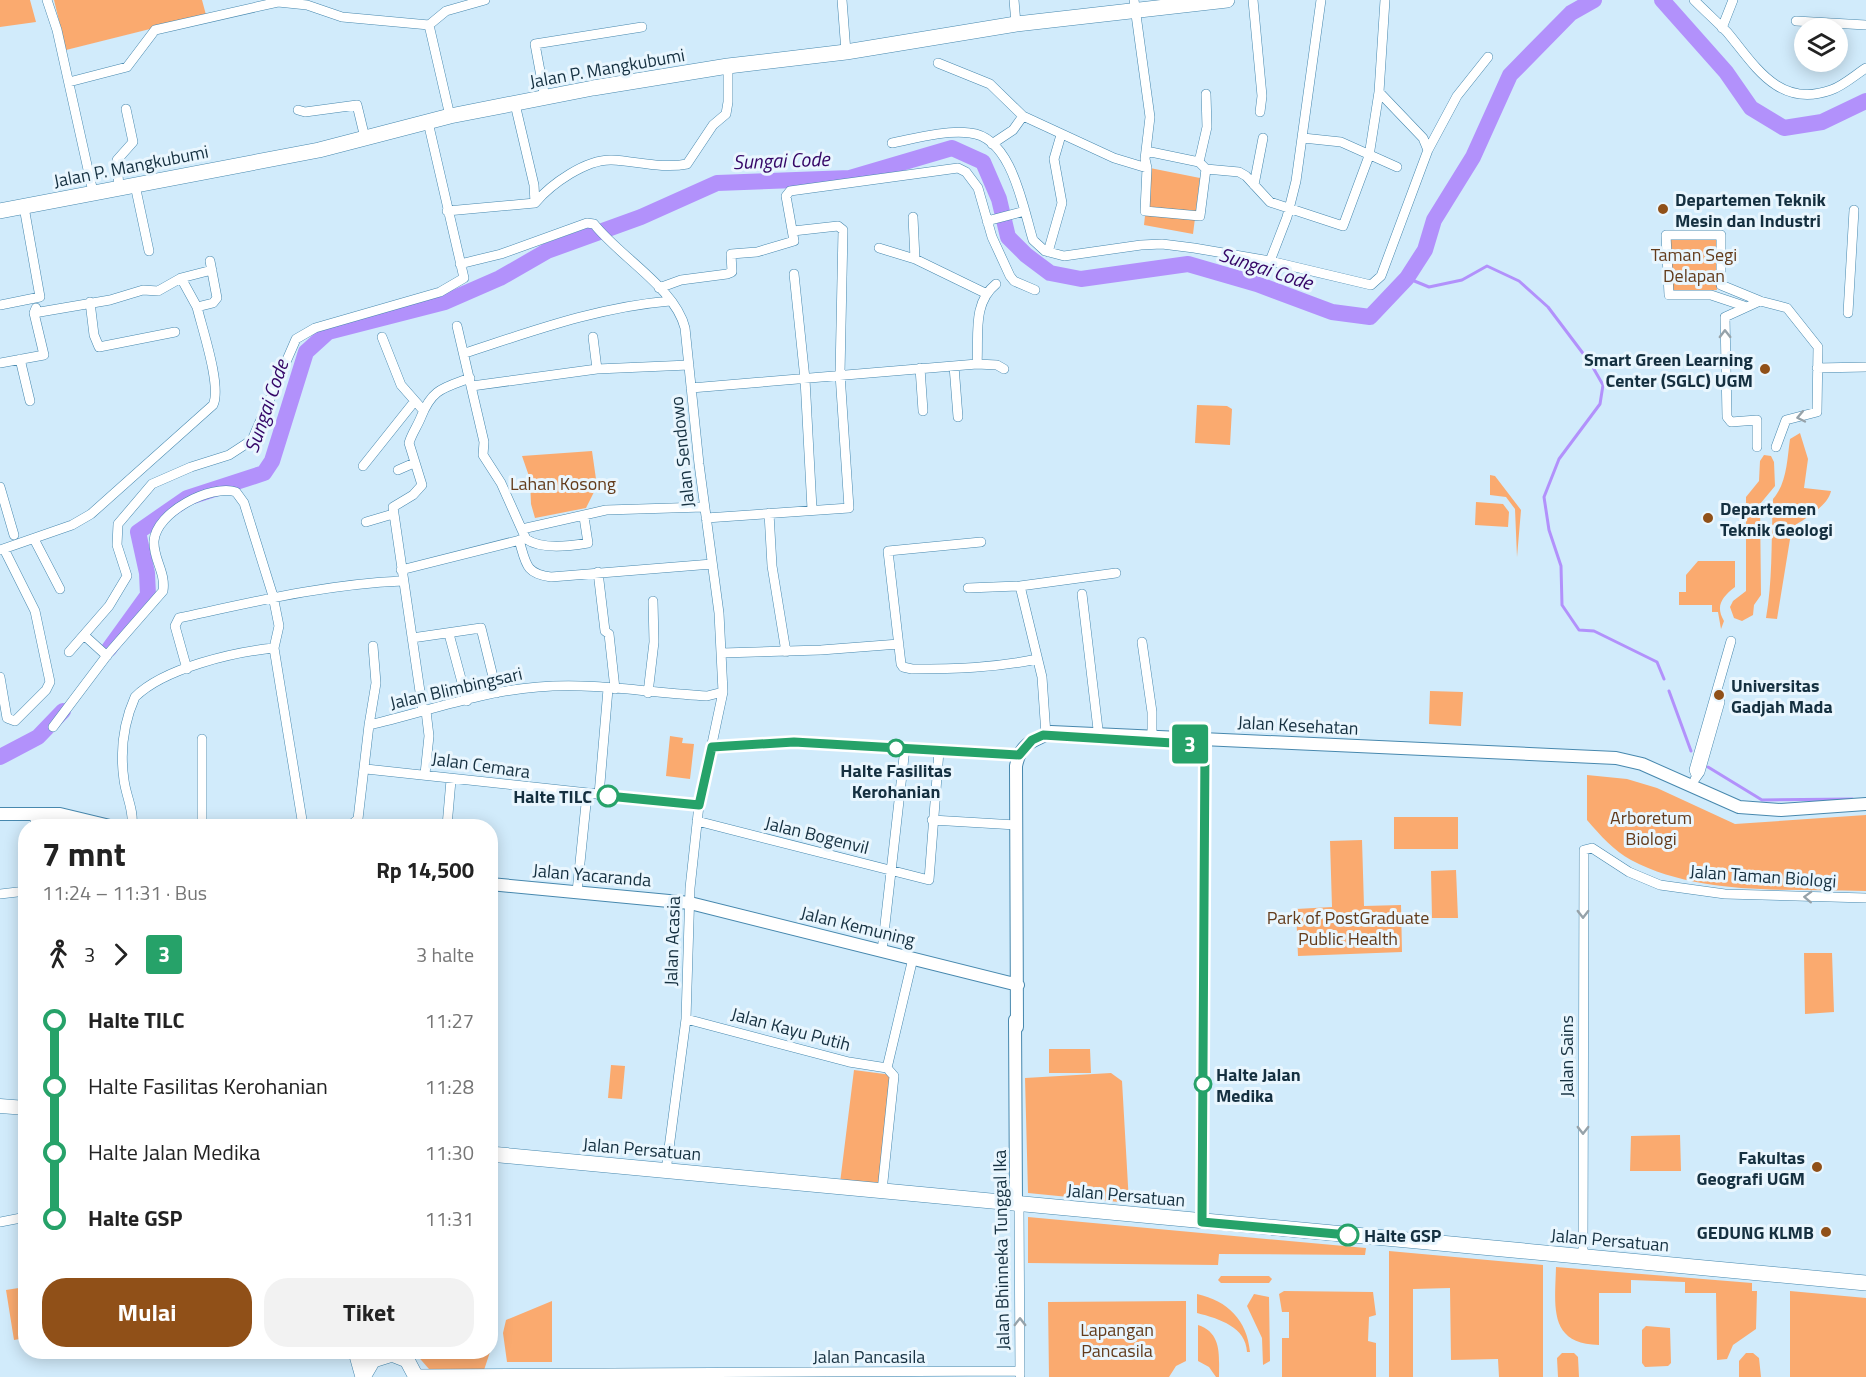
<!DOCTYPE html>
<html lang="id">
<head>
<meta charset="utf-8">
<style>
	body { margin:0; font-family:"Titillium Web",sans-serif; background:#f2f2f2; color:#222; height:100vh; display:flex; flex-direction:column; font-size:22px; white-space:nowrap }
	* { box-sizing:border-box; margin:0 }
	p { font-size:20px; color:#767676 }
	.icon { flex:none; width:33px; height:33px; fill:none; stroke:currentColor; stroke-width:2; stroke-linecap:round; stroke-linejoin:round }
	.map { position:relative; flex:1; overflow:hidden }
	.sheet { position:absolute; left:18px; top:819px; width:480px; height:540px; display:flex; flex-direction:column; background:#fff; border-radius:24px; box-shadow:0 3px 15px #0003 }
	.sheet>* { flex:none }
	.badge { padding:0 12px; border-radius:4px; font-size:21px; line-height:39px }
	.fabs { position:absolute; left:1794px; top:18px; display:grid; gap:12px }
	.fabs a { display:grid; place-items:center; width:54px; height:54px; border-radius:50%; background:#fff; box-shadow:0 3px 15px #0003; font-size:30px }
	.map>.badge { position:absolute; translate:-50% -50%; box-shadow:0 0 0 3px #fff }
	.legs { display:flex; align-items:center; gap:9px; height:66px; padding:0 24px; font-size:20px }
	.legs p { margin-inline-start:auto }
	.head { display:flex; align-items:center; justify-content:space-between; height:102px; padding:0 24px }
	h1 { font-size:33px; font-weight:700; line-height:45px }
	.primary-button { display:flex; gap:12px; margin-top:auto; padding:12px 24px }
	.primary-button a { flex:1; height:69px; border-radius:24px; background:#905018; color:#fff; font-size:24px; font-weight:700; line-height:69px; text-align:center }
	.primary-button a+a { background:#f2f2f2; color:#222 }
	ul { padding:0 24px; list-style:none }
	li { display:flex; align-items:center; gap:21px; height:66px; font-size:22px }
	li i { display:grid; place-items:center; width:9px; height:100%; margin:0 8px; background:currentColor }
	li i::after { content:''; width:15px; height:15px; margin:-8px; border:4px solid; border-radius:50%; background:#fff }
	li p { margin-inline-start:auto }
	li:first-child i { background:linear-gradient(#0000 50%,currentColor 0) }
	li:last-child i { background:linear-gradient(currentColor 50%,#0000 0) }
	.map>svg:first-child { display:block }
	.green { fill:#faaa6f }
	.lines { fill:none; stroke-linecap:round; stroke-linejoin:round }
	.stream { stroke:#b291fb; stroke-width:3 }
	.river { stroke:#b291fb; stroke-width:16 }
	.minor-casing { stroke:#4788ae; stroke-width:10 }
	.tertiary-casing { stroke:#4788ae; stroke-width:14 }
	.secondary-casing { stroke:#4788ae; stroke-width:15 }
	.primary-casing { stroke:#4788ae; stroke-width:16 }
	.minor { stroke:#fff; stroke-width:9 }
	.tertiary { stroke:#fff; stroke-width:12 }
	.secondary { stroke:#fff; stroke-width:14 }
	.primary { stroke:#fff; stroke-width:15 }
	.oneway { stroke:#96a2a9 }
	.line-1-casing { stroke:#fff; stroke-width:14 }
	.line-1 { stroke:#26a269; stroke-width:9 }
	.poi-dot { fill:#905018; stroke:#e9f6fe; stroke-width:2 }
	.stop-1-dot { fill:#fff; stroke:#26a269; stroke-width:3 }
	.labels { text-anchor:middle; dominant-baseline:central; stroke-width:6; stroke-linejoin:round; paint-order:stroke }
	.street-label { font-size:18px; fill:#153040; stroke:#e9f6fe }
	.poi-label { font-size:18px; font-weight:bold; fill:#153040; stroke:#e9f6fe; text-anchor:start }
	.park-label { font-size:18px; fill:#633b1b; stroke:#e9f6fe }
	.stop-label { font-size:18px; font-weight:bold; fill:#153040; stroke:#e9f6fe; text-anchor:start }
	.water-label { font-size:20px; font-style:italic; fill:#340566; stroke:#e9f6fe }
</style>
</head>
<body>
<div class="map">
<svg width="1866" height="1377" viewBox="0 0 1866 1377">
	<rect width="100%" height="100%" fill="#d1ebfb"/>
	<!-- green -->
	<path class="green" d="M0,0H30L36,22L0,27Z
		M54,0H202L206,15L66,50Z
		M1150,168L1200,178L1193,234L1144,225Z
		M1670,238H1719L1717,290L1671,292Z
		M1197,405L1227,406L1232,409L1230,445L1195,443Z
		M1800,433L1808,459L1804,488L1831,491C1828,506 1805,519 1792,527L1777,619L1766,618C1773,579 1771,539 1773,499C1787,483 1787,460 1790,439Z
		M592,451L597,486L586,508L535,518L531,504L530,479L522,456Z
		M1764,455L1771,456L1774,462L1775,486L1760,504L1761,595L1754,605L1753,615L1742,621L1734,618L1730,607L1733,601L1746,591V497L1759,481L1760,461Z
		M1490,475L1495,476L1521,510L1517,557L1515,509L1506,497L1490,495Z
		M1476,502L1503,504L1509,512L1508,527L1475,525Z
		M1698,561H1735V587C1722,597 1715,606 1724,621L1721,629L1718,612H1712V605H1679V592H1686V575Z
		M1430,691L1463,692L1461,726L1429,724Z
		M670,736L683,738L682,743L694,744L690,779L666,776Z
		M1587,775L1627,779L1657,788L1735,824L1866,815V891C1790,888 1701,897 1631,860C1614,851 1600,835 1587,820Z
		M1394,817H1458V849H1394Z
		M1362,840L1364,906L1401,905L1402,952L1298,956L1296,909L1332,907L1330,841Z
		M1456,870L1458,918H1432L1431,871Z
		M1804,953H1832L1834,1012L1805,1014Z
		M1049,1049H1090L1091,1073H1049Z
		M611,1065L625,1066L622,1099L608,1098Z
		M854,1070L892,1075L878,1188L840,1183Z
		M1111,1073L1122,1081L1129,1203L1028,1193L1025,1078Z
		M1680,1135L1681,1171H1630L1631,1136Z
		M1028,1217L1366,1248L1365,1255L1219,1254L1218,1265L1028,1263Z
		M1389,1251L1543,1265V1377H1499L1498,1359L1451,1360L1450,1288L1413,1289V1377H1389Z
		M1556,1267L1752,1283V1291H1757L1756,1329L1733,1345L1727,1359L1717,1360L1716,1293H1685V1282L1631,1280V1293H1599V1345C1548,1344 1555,1306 1556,1267Z
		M1221,1276H1269L1272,1279L1269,1283H1221L1218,1280Z
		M25,1287V1338L14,1340L6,1290Z
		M1284,1291L1373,1292L1376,1315L1369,1317L1368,1341L1376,1343V1377H1282V1338H1289V1312H1282L1279,1294Z
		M1790,1291L1866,1298V1377H1790Z
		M1197,1294C1228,1301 1247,1320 1250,1352H1247C1246,1327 1220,1319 1197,1313Z
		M1254,1294L1269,1297L1270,1361L1263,1365L1262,1338L1247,1306Z
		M552,1301V1362H507L503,1333L506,1320Z
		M1186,1301V1361L1176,1366L1169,1377H1049L1048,1302Z
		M1198,1325C1222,1333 1219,1355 1219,1377H1216L1209,1367L1198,1361Z
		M1646,1326L1670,1328L1671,1363L1668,1366L1645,1367L1642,1363V1330Z
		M417,1352H490L484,1370L429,1369L415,1353Z
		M1562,1353H1574L1578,1357L1579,1377H1558L1557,1358Z
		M1746,1353H1753L1759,1358L1761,1377H1739V1361Z"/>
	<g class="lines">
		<!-- stream -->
		<path class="stream" d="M1407,278L1429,287L1462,280L1487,266L1519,281L1548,307L1591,364L1603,385L1600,404L1559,459L1544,497L1549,530L1561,566L1562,605L1579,630L1594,631L1657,662L1664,679
			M1669,691L1691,751
			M1708,767L1762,800L1852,799"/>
		<!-- river -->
		<path class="river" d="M1662,0L1726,72L1751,108L1784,128L1822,122L1866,101
			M109,649L148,595L147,573L138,532L187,498L264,473L272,461L306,352L328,332L445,302L500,278L547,251L641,217L717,183L850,178L952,148L983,162L999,199L1008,237L1026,255L1050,273L1081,279L1188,264L1257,284L1332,312L1370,317L1407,278L1425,250L1434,220L1473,157L1510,75L1571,13L1594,0
			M0,757L38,737L63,711"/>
		<!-- minor casing -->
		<g class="minor-casing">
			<path id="minor" d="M47,0L57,30L93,192
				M842,0L846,52
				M1014,0L1016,24
				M1253,0L1262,96L1260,112
				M1694,0C1705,11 1716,21 1727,32C1754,64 1778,109 1831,90C1843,86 1855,75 1866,68
				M1796,21L1866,25
				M1722,28L1733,0
				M938,63L990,84L1023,116L1114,158L1147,168L1145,159L1150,117L1134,0
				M69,82L127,67L155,30L278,2L307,5L342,17L429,25
				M545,98L535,44L642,27
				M515,104L534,185L535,203
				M298,110L305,112L357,105L365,138
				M450,116L429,25L446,11L485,0
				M1303,138L1341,142L1397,167
				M892,143C917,138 945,130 970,133C1012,137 1023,208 1033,240L1045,251L1064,256L1141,245L1162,244L1194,248L1270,261L1371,285L1381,276L1428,150L1423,138L1379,92
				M992,144L1013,130L1023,116
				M1428,150L1457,96L1488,57
				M1146,151L1199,162L1206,169L1239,172L1246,176L1270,202L1343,226L1369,156L1379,92L1385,0
				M1199,162L1207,127L1206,94
				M1147,168L1145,211L1200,216L1206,169
				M135,185L149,251
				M1254,185L1263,138
				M119,188L117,160L133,142L126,109
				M447,211L535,203C551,184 586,159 612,160C635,161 663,169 687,164L713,125L726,114L728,102V66
				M913,217L915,259
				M987,221L1025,211
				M879,248L915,259L985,293
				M1048,252L1062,203L1054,159L1061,135
				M1270,261L1287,217L1296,181L1321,0
				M460,264L501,254L587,223L594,224C620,257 675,288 685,328L699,464L719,613L723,692L699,805L690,888L686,1019L666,1171
				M794,274L805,379L812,509
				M181,278L197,307
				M659,288L681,280L727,274L732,272L731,254L757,252L794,241L786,196L790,191L958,168L966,172L978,188L992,237L1010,276L1014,281L1035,290
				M90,302L94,335L99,347L175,332
				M0,305L40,297L24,207
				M1744,306L1711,295H1669L1666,235H1721V285L1760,301
				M34,313L110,300L143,290L158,291L181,278L212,270
				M1848,313L1854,210
				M457,326L484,442L483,455L501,483L526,539C542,550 570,546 588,543L584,517
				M382,337L401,385L423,410
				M593,337L597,369
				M465,353C533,331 598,307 670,301
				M20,359L30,401
				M0,363L44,355L34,313L36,308
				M977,364C979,336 972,303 996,284
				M954,366L958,417
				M920,368L923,411
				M1817,368L1866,367
				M472,386L597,369L689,365
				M691,388L977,364L997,365L1004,369
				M1757,447V420L1731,422L1727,417L1725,317L1760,301L1787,308L1818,347L1817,412L1786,420L1776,447
				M363,466L414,402
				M398,470L414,463
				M0,487L14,535
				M769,513L772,566L786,652
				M706,518L849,508L840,374L843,230L838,226L793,231
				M366,522L393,514
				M522,529L606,510L704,507
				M34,539L60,589
				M519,540C526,563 525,574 551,577L712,564
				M981,542L888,551L901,664L903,667L912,669C954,669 995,668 1037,659
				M0,550L72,525L91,514L213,405C222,387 202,328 197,307L213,303L217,298L210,261
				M401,570L524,539
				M598,572L605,631L609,634L615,689
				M1020,586L1042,677L1046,735
				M968,588L1020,586L1116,573
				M1082,594L1099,738
				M449,634L467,701
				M85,636L107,656
				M412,638L481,628L497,693
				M1142,642L1152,712V736
				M69,652L109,606L127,576L117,545L118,524L152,484L191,467L229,455L252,440L296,339L315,328L440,292L464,278L428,122
				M722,653L821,650L899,644
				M187,669L175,626L179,618C253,602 326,584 403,581
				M0,677L7,718L15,721L46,690L50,682L35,611L4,549
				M648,693L654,642L653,601
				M423,712L393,507L413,495L422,485L409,443C412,433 417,427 421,417C432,389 443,388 470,378
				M369,725L376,683L373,646
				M53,727L108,654L163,591C166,572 153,559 154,541C156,512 211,484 236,492L244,503L273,596L279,626L274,648L303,826
				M202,739V826
				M712,746L793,742L1019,755
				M366,769L699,805
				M425,774L429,736L426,711
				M1696,775L1694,770L1731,641
				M1695,779L1700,772L1720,702
				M599,795L608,689
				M34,813L36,826
				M932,820L1016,825
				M697,821L929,880L939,751
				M132,826C134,810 126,796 124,780C120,752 123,724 135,697C164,668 234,652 274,648
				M335,826L351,825L358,819L369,725C425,712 482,691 538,687C594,682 651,693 707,696L723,692
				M447,826L451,780
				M577,892L587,794
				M0,894L26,891
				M882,951L905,748
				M686,1019L849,1062L887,1068
				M882,1191L894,1076L887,1068L913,958
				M1019,1204L1020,1375
				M0,1222L26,1217
				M1583,1257L1584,850L1592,848L1629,872L1660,885L1725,894L1866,898
				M416,1374L1020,1371"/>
		</g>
		<!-- tertiary casing -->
		<g class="tertiary-casing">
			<path id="tertiary" d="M0,814H60L110,826
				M490,884L690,903L1018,985
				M1015,1020L1016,1204
				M1017,1027L1016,766C1021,741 1034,742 1051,732L1616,758L1642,764L1739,807L1781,810L1866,804"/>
		</g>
		<!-- secondary casing -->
		<g class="secondary-casing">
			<path id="secondary" d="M0,1106L26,1108"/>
		</g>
		<!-- primary casing -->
		<g class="primary-casing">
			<path id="primary" d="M0,211L319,150L450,116L593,88L728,66L846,52L1016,24L1227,0
				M490,1154L1866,1283
				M356,1352L363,1377
				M363,1377L373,1360L392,1354L407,1360L416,1377"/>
		</g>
		<!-- minor -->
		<use href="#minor" class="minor"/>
		<!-- tertiary -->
		<use href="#tertiary" class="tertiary"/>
		<!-- secondary -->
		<use href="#secondary" class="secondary"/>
		<!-- primary -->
		<use href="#primary" class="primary"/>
	</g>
	<!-- one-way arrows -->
	<defs><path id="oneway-chevron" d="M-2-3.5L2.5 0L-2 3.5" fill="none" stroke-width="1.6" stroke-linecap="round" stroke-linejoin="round" transform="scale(1.5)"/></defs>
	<g class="oneway">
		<use href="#oneway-chevron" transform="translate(1725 334) rotate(-91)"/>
		<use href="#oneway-chevron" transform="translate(1801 417) rotate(168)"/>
		<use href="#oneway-chevron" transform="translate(1808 897) rotate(-178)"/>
		<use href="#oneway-chevron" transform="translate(1583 914) rotate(90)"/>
		<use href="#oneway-chevron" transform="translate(1583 1130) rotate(90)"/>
		<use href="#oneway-chevron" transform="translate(1020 1322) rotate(-90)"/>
	</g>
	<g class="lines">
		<!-- line-1 casing -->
		<g class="line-1-casing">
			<path id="line-1" d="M608,796L699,805L712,747L794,742L1019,755L1032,740L1043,735L1205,745L1202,1222L1348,1235"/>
		</g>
		<!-- line-1 -->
		<use href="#line-1" class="line-1"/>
	</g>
	<!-- markers -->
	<g class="poi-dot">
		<circle cx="1663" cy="209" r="6"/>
		<circle cx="1765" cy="369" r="6"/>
		<circle cx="1708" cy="518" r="6"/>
		<circle cx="1719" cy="695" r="6"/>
		<circle cx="1817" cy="1167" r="6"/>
		<circle cx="1826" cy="1232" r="6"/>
	</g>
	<g class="stop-1-dot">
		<circle cx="896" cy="748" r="8"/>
		<circle cx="608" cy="796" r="10"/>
		<circle cx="1203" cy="1084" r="8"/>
		<circle cx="1348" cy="1235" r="10"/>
	</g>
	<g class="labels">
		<!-- street labels -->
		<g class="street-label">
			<text transform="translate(607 68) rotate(-10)">Jalan P. Mangkubumi</text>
			<text transform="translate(131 166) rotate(-11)">Jalan P. Mangkubumi</text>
			<text transform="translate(682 452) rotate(-96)">Jalan Sendowo</text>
			<text transform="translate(456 688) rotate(-13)">Jalan Blimbingsari</text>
			<text transform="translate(1298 725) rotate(3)">Jalan Kesehatan</text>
			<text transform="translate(481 765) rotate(8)">Jalan Cemara</text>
			<text transform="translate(817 835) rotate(14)">Jalan Bogenvil</text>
			<text transform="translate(592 875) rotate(5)">Jalan Yacaranda</text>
			<text transform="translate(1763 876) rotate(4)">Jalan Taman Biologi</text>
			<text transform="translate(858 926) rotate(14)">Jalan Kemuning</text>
			<text transform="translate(672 941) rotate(-88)">Jalan Acasia</text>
			<text transform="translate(791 1029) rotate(15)">Jalan Kayu Putih</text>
			<text transform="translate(1566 1056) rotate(-90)">Jalan Sains</text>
			<text transform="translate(642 1149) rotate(5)">Jalan Persatuan</text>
			<text transform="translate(1126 1195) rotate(5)">Jalan Persatuan</text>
			<text transform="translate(1610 1240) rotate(5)">Jalan Persatuan</text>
			<text transform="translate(1001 1250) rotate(-91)">Jalan Bhinneka Tunggal Ika</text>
			<text x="869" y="1356">Jalan Pancasila</text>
		</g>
		<!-- poi labels -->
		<g class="poi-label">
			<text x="1675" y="199">Departemen Teknik<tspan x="1675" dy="21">Mesin dan Industri</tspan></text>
			<text x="1753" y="359" text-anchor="end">Smart Green Learning<tspan x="1753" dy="21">Center (SGLC) UGM</tspan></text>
			<text x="1720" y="508">Departemen<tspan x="1720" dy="21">Teknik Geologi</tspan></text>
			<text x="1731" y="685">Universitas<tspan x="1731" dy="21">Gadjah Mada</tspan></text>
			<text x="1805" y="1157" text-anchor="end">Fakultas<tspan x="1805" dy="21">Geografi UGM</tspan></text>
			<text x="1814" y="1232" text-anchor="end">GEDUNG KLMB</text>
		</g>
		<!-- park labels -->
		<g class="park-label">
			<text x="1694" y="254">Taman Segi<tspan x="1694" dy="21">Delapan</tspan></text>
			<text x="563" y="483">Lahan Kosong</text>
			<text x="1651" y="817">Arboretum<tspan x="1651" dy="21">Biologi</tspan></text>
			<text x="1348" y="917">Park of PostGraduate<tspan x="1348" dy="21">Public Health</tspan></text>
			<text x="1117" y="1329">Lapangan<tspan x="1117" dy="21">Pancasila</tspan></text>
		</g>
		<!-- stop labels -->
		<g class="stop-label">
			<text x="896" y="770" text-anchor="middle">Halte Fasilitas<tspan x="896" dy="21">Kerohanian</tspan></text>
			<text x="592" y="796" text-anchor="end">Halte TILC</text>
			<text x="1216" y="1074">Halte Jalan<tspan x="1216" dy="21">Medika</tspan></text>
			<text x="1364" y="1235">Halte GSP</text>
		</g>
		<!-- water labels -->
		<g class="water-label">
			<text transform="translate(781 160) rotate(-2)">Sungai Code</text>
			<text transform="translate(1266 268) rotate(18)">Sungai Code</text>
			<text transform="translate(266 406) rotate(-71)">Sungai Code</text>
		</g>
	</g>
</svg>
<div class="fabs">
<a><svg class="icon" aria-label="layers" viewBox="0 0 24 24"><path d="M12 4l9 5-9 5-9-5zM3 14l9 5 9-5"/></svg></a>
</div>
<b class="badge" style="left:1190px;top:744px;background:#26a269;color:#fff">3</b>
<section class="sheet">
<div class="head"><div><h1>7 mnt</h1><p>11:24 – 11:31 · Bus</p></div><b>Rp 14,500</b></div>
<div class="legs"><svg class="icon" aria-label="walk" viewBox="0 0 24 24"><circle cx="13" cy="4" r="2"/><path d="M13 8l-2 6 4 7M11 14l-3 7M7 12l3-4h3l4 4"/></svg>3<svg class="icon" aria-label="forward" viewBox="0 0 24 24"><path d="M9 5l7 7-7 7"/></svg><b class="badge" style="background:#26a269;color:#fff">3</b><p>3 halte</p></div>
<ul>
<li><i style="color:#26a269"></i><b>Halte TILC</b><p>11:27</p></li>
<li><i style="color:#26a269"></i><span>Halte Fasilitas Kerohanian</span><p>11:28</p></li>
<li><i style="color:#26a269"></i><span>Halte Jalan Medika</span><p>11:30</p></li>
<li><i style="color:#26a269"></i><b>Halte GSP</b><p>11:31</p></li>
</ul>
<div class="primary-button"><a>Mulai</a><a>Tiket</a></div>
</section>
</div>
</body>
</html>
